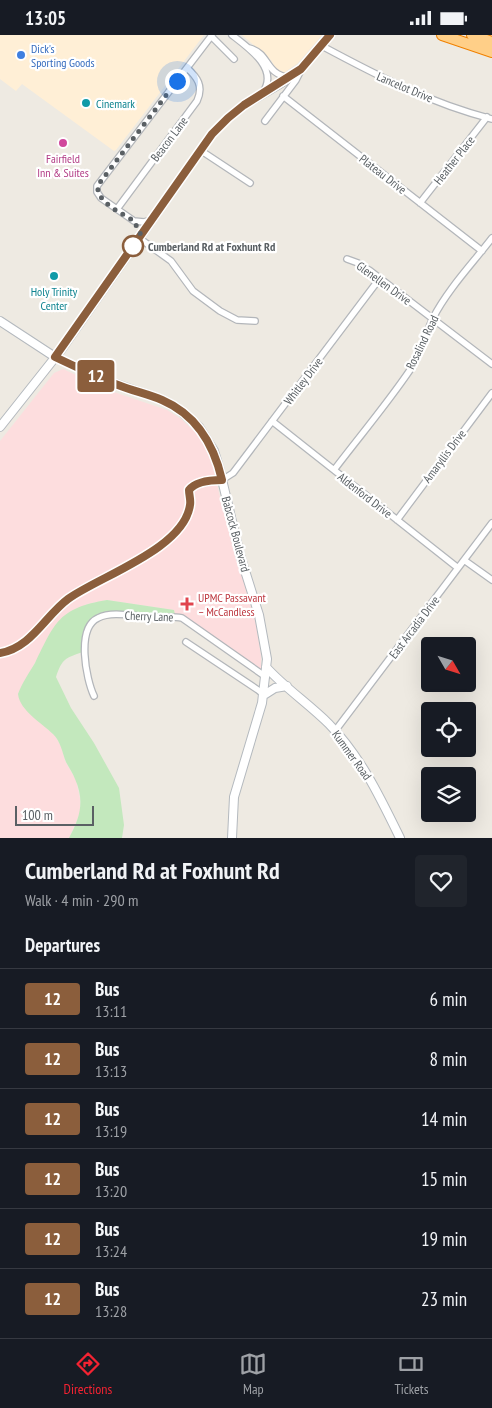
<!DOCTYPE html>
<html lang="en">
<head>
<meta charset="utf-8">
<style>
	body { margin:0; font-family:"PT Sans Narrow",sans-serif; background:#20242c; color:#f1f3f6; height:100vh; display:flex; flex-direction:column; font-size:19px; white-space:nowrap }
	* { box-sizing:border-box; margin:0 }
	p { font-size:16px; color:#9ea1a6 }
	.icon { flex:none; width:28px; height:28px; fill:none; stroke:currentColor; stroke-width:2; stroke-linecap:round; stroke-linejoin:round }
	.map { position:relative; height:803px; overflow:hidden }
	.drawer { display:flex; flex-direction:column; background:#171b24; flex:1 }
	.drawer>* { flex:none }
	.badge { padding:0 10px; border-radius:4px; font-size:18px; line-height:32px }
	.needle { width:32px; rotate:129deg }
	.controls { position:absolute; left:421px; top:602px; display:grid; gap:10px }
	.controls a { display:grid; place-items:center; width:55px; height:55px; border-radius:5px; background:#171b24; box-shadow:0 5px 20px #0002; font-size:25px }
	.scale { position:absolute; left:15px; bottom:12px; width:79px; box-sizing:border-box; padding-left:5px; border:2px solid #5a6064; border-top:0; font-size:14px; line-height:18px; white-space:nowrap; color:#5a6064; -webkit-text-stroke:4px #fff; paint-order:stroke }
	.you { position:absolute; width:25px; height:25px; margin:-12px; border:4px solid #fff; border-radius:50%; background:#1a73e8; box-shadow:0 0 0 8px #1a73e833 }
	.map>.badge { position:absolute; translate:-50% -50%; box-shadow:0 0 0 2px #fff }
	h2 { padding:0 25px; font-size:19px; line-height:45px }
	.round { display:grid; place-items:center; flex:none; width:52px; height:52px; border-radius:5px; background:#20242c }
	.headline { display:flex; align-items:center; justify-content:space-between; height:85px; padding:0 25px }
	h1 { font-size:24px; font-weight:600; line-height:38px }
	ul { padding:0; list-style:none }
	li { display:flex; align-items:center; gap:15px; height:60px; padding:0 25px; border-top:1px solid #363941 }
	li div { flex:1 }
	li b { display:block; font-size:19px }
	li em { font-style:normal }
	li .badge { min-width:55px; font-weight:700; text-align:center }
	.status { display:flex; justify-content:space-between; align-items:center; height:35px; padding:0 25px; background:#171b24; direction:ltr }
	.status svg { height:14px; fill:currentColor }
	.tab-bar { display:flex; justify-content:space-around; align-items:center; height:70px; border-top:1px solid #363941; background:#171b24; font-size:14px; color:#9ea1a6 }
	.tab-bar a { display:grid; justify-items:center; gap:2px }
	.tab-bar .active { color:#f42332 }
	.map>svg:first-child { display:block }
	.commercial { fill:#ffefd6 }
	.medical { fill:#fdddde }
	.green { fill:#c3e8bd }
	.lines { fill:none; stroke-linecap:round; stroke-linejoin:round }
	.street-casing { stroke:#b3b6ba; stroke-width:8 }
	.secondary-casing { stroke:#b4b9be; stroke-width:10 }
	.highway-casing { stroke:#f08100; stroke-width:12 }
	.street { stroke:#fff; stroke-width:5.5 }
	.secondary { stroke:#fff; stroke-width:8 }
	.highway { stroke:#ffcf88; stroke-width:10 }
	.line-casing { stroke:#fff; stroke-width:11 }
	.line { stroke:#8b5e3c; stroke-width:8 }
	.walk { stroke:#5a6064; stroke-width:5; stroke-dasharray:0 9 }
	.shop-dot { fill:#3f7fe0; stroke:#fff; stroke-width:2 }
	.culture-dot { fill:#0f9aa8; stroke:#fff; stroke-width:2 }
	.hotel-dot { fill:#d1479c; stroke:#fff; stroke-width:2 }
	.stop-dot { fill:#fff; stroke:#8b5e3c; stroke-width:2.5 }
	.health-dot { fill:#e0444e; stroke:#fff; stroke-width:2 }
	.labels { text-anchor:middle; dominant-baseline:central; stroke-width:4.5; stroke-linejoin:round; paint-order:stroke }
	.shop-label { font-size:12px; fill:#366cbe; stroke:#fff; text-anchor:start }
	.street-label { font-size:12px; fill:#5a6064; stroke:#fff }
	.culture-label { font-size:12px; fill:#0d838f; stroke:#fff; text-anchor:start }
	.hotel-label { font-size:12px; fill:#b23c85; stroke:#fff }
	.stop-label { font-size:12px; font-weight:bold; fill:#5a6064; stroke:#fff; text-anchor:start }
	.health-label { font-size:12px; fill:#be3a42; stroke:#fff; text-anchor:start }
</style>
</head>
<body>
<div class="status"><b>13:05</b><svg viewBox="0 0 49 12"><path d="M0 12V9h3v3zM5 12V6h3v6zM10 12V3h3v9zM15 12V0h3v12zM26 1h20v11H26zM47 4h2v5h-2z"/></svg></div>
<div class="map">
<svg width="492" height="803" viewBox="0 0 492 803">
	<rect width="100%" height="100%" fill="#eeeae2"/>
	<!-- commercial -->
	<path class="commercial" d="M0,0H204L116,115L114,116L22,49L16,56L0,44Z
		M242,0H322L298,28L282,39L276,34L271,25Z"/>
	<!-- medical -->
	<path class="medical" d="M63,334L111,356L167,375L181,384L195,397L203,408L213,431L222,471L256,590L261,621V634L175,580L174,575L107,565L87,569L56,589L18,659L23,671L55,701L62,713L65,726L76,745L80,764V778L69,803H0V406L54,338Z"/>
	<!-- green -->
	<path class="green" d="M107,565L174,575L175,580L110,578L92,585L83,617C65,623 62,624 56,642L71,673L94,708L119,753L124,790L122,803H69C80,783 85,766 75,744C73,738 69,733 66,727C62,717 61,707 53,699C42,688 20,676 18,659C22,648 29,638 35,628C55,587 59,573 107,565Z"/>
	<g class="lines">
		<!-- street casing -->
		<g class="street-casing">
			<path id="street" d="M232,0C249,13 279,34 263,57
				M211,1L234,24
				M322,11C376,40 432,69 492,84
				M249,13C271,19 263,38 290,43
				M283,61L482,216
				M265,86L296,45L300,37
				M200,115L250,148
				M420,168L487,82
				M117,174L197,66C204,51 197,42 187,33
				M151,185L144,187L134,186L101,163L97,157V151L212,0
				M139,203L171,226L193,256L220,276L237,285L255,286
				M347,224L358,228L369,235L492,329
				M272,386L458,533
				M334,435C359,402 387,369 410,335C421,319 425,300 433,283C448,254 472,229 492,203
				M222,445L233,438L380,243
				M397,485L492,358
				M464,525L492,545
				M186,607L258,655L264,660
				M94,661C86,644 76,593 98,583C112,576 132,581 148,582C159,583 171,581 182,583L266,642
				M335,696L492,488"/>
		</g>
		<!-- secondary casing -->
		<g class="secondary-casing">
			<path id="secondary" d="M0,286L55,322L105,345L162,365L177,373L199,392L214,416L219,432L240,520L259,580L267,624L262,668L234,762L232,803
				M0,392L61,315L212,99L228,83L244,70L290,43L301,34L330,0
				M266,632C285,653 309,669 329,689C361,722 380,762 400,803
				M264,660L275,653L287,651"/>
		</g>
		<!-- highway casing -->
		<g class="highway-casing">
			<path id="highway" d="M442,0L492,17
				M472,0L492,7"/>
		</g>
		<!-- street -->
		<use href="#street" class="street"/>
		<!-- secondary -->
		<use href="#secondary" class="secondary"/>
		<!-- highway -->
		<use href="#highway" class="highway"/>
	</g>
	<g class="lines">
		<!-- line casing -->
		<g class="line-casing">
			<path id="line" d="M0,618C31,613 45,581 68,564C100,541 184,514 190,470C191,465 189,460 189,455C196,446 211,445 222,445C214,410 197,380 162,365C148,359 133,356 118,350C97,342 76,332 55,322L212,99L228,83L244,70L301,34L330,0"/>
		</g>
		<!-- line -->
		<use href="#line" class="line"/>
		<!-- walk -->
		<path class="walk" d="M133,211L130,216L141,200L134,186C122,178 95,167 98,150L177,46"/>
	</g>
	<!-- markers -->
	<circle class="shop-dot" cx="21" cy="20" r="5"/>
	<g class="culture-dot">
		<circle cx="86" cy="68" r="5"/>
		<circle cx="54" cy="241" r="5"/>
	</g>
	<circle class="hotel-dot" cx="63" cy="108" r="5"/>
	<circle class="stop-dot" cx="133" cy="211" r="10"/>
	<path class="health-dot" d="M184.5 561.5h5v5h5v5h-5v5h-5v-5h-5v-5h5z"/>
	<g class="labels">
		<!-- shop labels -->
		<g class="shop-label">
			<text x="31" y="13">Dick's<tspan x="31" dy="14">Sporting Goods</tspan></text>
		</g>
		<!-- street labels -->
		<g class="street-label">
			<text transform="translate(405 52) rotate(23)">Lancelot Drive</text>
			<text transform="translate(169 104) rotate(-53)">Beacon Lane</text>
			<text transform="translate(454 125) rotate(-52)">Heather Place</text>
			<text transform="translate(383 139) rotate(38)">Plateau Drive</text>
			<text transform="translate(384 248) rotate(36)">Glenellen Drive</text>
			<text transform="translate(422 307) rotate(-64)">Rosalind Road</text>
			<text transform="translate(303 346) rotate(-53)">Whitley Drive</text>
			<text transform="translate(444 421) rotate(-53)">Amaryllis Drive</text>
			<text transform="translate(365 460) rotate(38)">Aldenford Drive</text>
			<text transform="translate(236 499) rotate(75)">Babcock Boulevard</text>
			<text transform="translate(149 581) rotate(2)">Cherry Lane</text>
			<text transform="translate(414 592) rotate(-53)">East Arcadia Drive</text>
			<text transform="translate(352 720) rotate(54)">Kummer Road</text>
		</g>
		<!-- culture labels -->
		<g class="culture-label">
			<text x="96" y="68">Cinemark</text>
			<text x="54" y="256" text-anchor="middle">Holy Trinity<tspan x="54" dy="14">Center</tspan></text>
		</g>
		<!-- hotel labels -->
		<g class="hotel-label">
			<text x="63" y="123">Fairfield<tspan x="63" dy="14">Inn &amp; Suites</tspan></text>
		</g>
		<!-- stop labels -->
		<g class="stop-label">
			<text x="148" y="211">Cumberland Rd at Foxhunt Rd</text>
		</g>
		<!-- health labels -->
		<g class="health-label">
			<text x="198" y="562">UPMC Passavant<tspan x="198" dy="14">– McCandless</tspan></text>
		</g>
	</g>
</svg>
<div class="controls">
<a><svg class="needle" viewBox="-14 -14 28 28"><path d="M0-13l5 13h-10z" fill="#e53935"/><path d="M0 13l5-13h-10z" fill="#9ea1a6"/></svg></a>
<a><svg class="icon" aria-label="locate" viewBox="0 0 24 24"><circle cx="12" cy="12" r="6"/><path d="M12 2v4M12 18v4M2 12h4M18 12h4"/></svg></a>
<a><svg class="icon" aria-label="layers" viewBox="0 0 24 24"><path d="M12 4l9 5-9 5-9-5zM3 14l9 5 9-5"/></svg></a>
</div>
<div class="scale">100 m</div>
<div class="you" style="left:177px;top:46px"></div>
<b class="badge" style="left:96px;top:341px;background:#8b5e3c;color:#fff">12</b>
</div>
<section class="drawer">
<div class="headline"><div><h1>Cumberland Rd at Foxhunt Rd</h1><p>Walk · 4 min · 290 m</p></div><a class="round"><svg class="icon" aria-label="heart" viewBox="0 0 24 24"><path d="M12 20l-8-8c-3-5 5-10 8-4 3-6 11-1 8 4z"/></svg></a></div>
<h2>Departures</h2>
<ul>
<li><span class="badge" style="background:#8b5e3c;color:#fff">12</span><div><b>Bus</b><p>13:11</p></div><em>6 min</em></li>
<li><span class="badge" style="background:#8b5e3c;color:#fff">12</span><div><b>Bus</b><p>13:13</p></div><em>8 min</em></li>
<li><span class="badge" style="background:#8b5e3c;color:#fff">12</span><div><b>Bus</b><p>13:19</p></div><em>14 min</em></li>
<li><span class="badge" style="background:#8b5e3c;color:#fff">12</span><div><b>Bus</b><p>13:20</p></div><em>15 min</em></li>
<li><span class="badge" style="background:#8b5e3c;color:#fff">12</span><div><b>Bus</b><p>13:24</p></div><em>19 min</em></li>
<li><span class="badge" style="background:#8b5e3c;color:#fff">12</span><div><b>Bus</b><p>13:28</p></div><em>23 min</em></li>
</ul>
</section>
<nav class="tab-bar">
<a class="active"><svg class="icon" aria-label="directions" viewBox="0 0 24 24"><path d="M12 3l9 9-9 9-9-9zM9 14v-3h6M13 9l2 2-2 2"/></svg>Directions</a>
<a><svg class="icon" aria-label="map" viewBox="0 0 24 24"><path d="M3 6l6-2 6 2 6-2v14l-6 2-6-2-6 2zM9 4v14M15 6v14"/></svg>Map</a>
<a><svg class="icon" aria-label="tickets" viewBox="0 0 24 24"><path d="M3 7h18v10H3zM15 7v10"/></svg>Tickets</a>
</nav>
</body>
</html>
